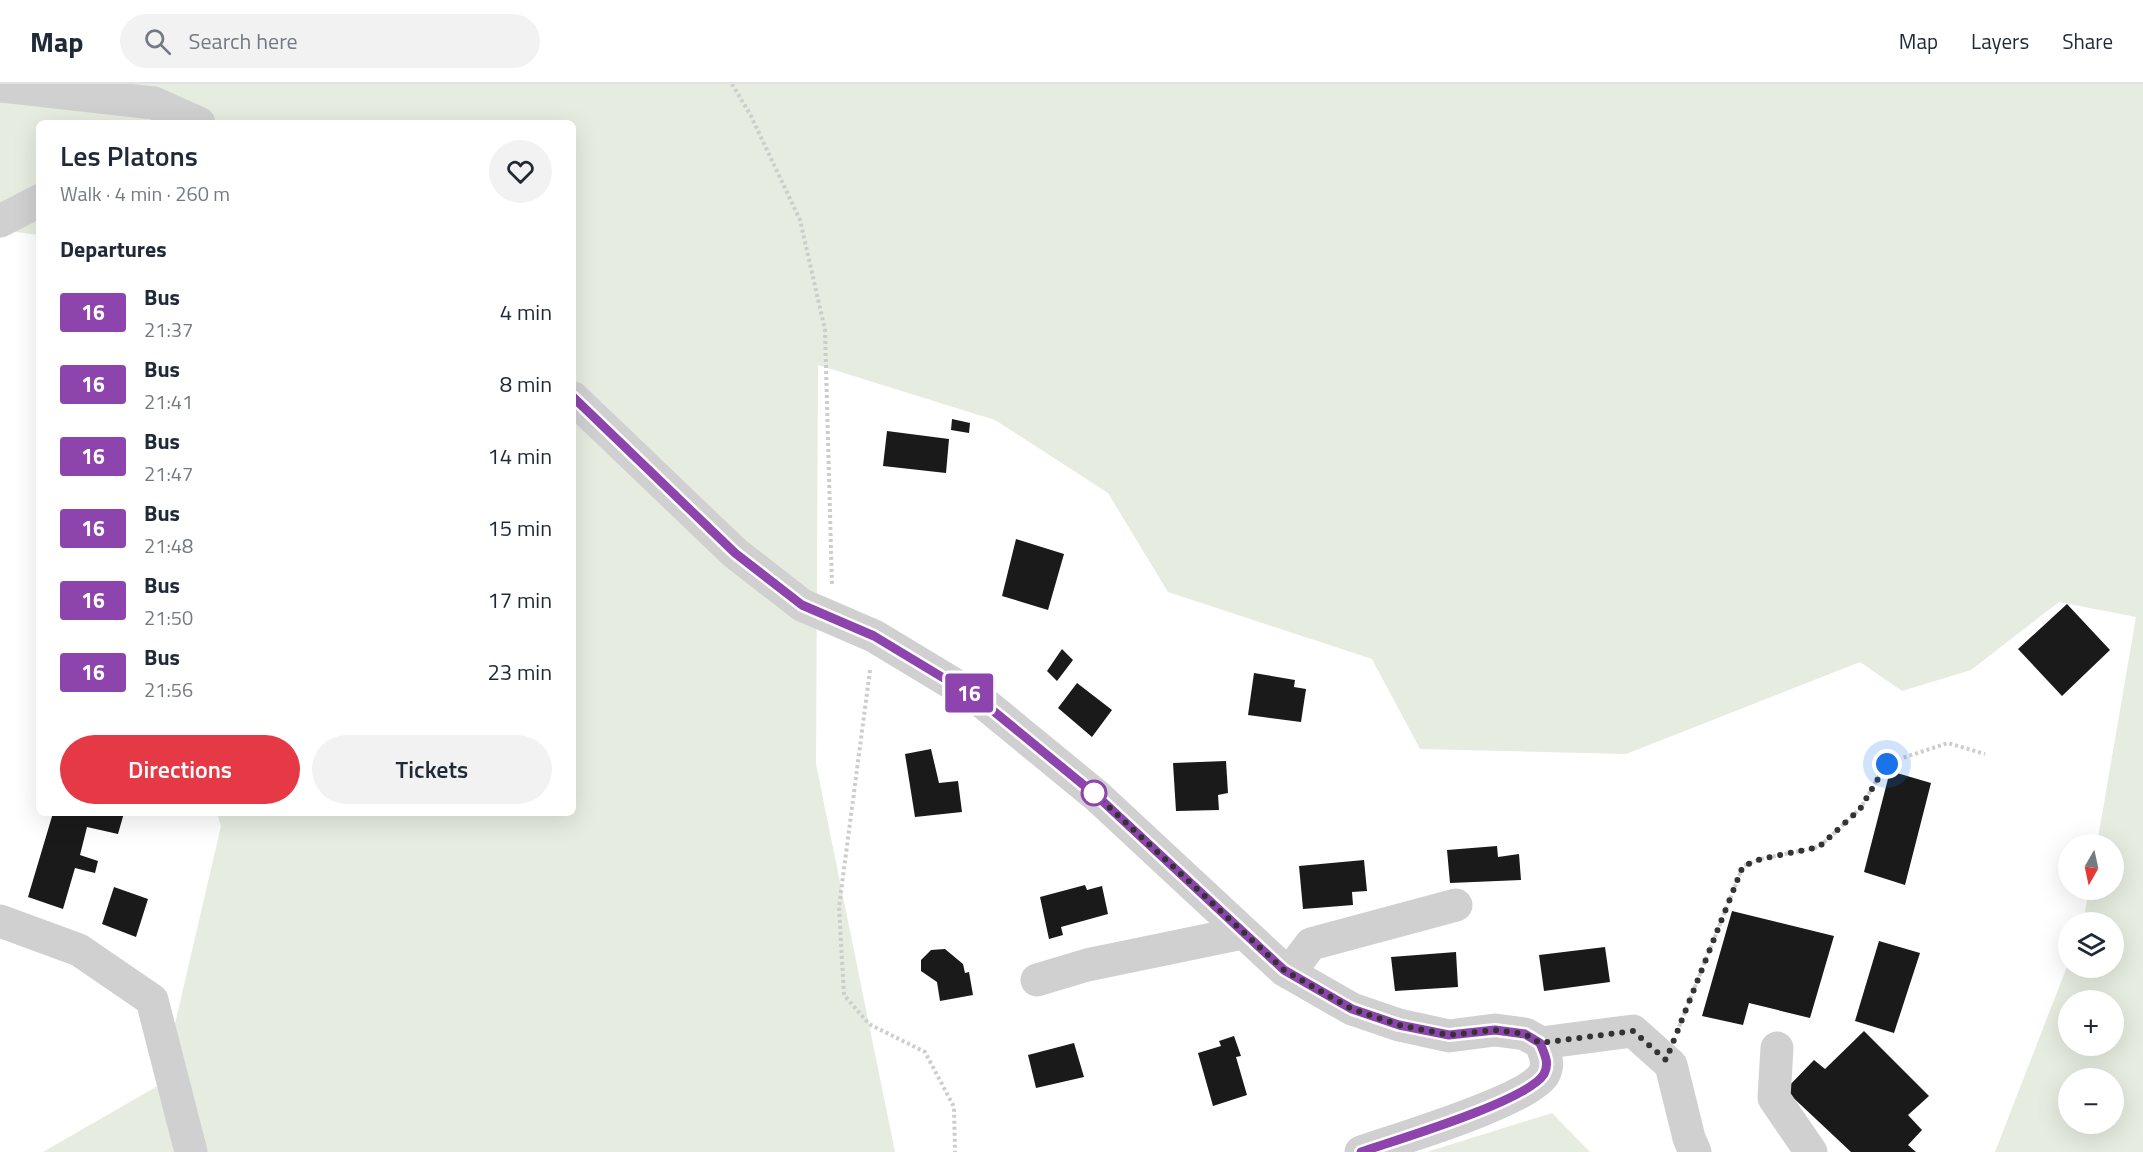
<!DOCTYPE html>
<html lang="en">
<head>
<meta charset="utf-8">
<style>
	body { margin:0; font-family:"Titillium Web",sans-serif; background:#f2f2f3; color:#1f2937; height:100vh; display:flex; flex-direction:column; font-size:22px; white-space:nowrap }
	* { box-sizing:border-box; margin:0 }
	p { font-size:20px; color:#747a83 }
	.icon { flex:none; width:33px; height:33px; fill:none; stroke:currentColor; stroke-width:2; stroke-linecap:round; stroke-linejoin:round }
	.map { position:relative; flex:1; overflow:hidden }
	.panel { position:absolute; left:36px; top:36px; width:540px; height:696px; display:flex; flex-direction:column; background:#fff; border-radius:9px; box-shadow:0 6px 24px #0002 }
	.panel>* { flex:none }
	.badge { padding:0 12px; border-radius:4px; font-size:21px; line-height:39px }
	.needle { width:39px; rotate:189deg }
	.tools { position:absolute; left:2058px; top:750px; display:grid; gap:12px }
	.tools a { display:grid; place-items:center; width:66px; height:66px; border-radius:50%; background:#fff; box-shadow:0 6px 24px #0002; font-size:30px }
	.you { position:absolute; width:30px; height:30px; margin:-15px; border:4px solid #fff; border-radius:50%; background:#1a73e8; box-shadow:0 0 0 9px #1a73e833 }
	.map>.badge { position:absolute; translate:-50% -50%; box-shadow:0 0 0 3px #fff }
	h2 { padding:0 24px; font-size:22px; line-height:54px }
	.round { display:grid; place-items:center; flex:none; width:63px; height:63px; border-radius:32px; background:#f2f2f3 }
	.summary { display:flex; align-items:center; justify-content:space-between; height:102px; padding:0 24px }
	h1 { font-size:28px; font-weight:600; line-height:45px }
	.cta { display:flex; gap:12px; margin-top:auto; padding:12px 24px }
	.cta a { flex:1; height:69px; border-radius:36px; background:#e63946; color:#fff; font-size:24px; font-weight:600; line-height:69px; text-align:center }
	.cta a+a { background:#f2f2f3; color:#1f2937 }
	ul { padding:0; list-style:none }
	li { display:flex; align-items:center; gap:18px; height:72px; padding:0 24px }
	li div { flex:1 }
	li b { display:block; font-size:22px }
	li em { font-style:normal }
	li .badge { min-width:66px; font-weight:700; text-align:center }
	header { display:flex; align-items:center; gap:36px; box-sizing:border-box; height:84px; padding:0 30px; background:#fff; border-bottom:2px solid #e0e1e3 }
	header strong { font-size:28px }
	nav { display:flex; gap:33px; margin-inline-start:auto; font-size:21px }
	.search { width:420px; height:54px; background:#f2f2f3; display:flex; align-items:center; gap:15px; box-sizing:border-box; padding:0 21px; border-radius:33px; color:#747a83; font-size:22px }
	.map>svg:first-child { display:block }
	.green { fill:#e6ecdf; fill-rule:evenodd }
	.building { fill:#1a1a1a }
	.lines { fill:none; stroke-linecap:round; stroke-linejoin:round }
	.path { stroke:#cdcdcd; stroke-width:4; stroke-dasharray:3 3; stroke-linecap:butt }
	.minor { stroke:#d0d0d0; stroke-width:33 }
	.line-casing { stroke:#fff; stroke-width:14 }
	.line { stroke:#8e44ad; stroke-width:9 }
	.walk { stroke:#333; stroke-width:6; stroke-dasharray:0 10.8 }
	.stop-dot { fill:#fff; stroke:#8e44ad; stroke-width:3 }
</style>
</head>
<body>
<header>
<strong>Map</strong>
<div class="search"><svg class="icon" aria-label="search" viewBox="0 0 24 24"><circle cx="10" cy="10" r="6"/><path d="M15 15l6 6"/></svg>Search here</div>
<nav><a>Map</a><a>Layers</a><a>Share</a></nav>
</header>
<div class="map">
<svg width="2143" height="1068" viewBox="0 0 2143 1068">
	<rect width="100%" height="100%" fill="#fff"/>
	<!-- green -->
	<path class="green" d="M0,0H2143V1068H1995L2068,880V884H2114V838H2083L2089,806H2114V760H2097L2136,533L2059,518L1971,586L1902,607L1860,578L1626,670L1420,665L1372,575L1168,508L1108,409L995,336L818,281L816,680L895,1068H43L161,1000L221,742L217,729H573V39H39V151L0,146ZM2068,916H2114V962H2068ZM2068,994H2114V1040H2068Z
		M1552,1029L1590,1068H1427Z"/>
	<!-- building -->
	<path class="building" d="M952,335L970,339L969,349L951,346Z
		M887,347L949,355L946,389L883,382Z
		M1016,455L1064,470L1048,526L1002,512Z
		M2067,520L2110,566L2062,612L2018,565Z
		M1062,565L1073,576L1057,597L1047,587Z
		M1254,589L1295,596L1294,603L1306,605L1301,638L1248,631Z
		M1077,599L1112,626L1092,653L1058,624Z
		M931,665L939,699L958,697L962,728L915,733L905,670Z
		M1226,677L1228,709L1218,711L1219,726L1176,727L1173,679Z
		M1890,687L1931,699L1905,801L1864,788Z
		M53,729H124L118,750L87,743L80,771L98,777L95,789L75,784L63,825L28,813Z
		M1497,762L1498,773L1519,770L1521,796L1450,799L1447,766Z
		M1364,776L1367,807L1352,808L1353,821L1303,825L1299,782Z
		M1085,801L1087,806L1102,802L1108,830L1061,843L1063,851L1049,855L1040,813Z
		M114,803L148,815L136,853L102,840Z
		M1732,827L1834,852L1810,934L1749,919L1743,941L1702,932Z
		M1879,857L1920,869L1894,949L1855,937Z
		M1605,863L1610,898L1544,907L1539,871Z
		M945,865L963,880L965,889L969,888L973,911L940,917L937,898L921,887V876L931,866Z
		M1456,868L1458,903L1395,907L1391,873Z
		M1864,947L1929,1012L1908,1031L1922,1046L1908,1061L1916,1068H1851L1785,1006L1814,976L1825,985Z
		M1234,952L1241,972L1236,973L1247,1011L1213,1022L1198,969L1221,962L1219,957Z
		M1074,959L1084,993L1036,1004L1028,971Z"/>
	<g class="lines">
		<!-- path -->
		<path class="path" d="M732,0L751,32L800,136L825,246L832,501
			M870,586L839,823L844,911L869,940L925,968L954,1023L955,1068
			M1677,948L1743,782L1761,775L1819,763L1860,725L1887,679L1948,659L1985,670"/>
		<!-- minor -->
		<path class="minor" d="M0,2L154,19L199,39
			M0,137L39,117
			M573,314L735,469L802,521L874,552L980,616L1097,712L1284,886L1352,925L1399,941L1449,952L1495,946L1525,950L1541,959C1544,969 1550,979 1544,990C1528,1017 1396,1056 1361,1068
			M0,837L79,866L152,916L191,1068
			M1289,889L1311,860L1456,821
			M1037,896L1087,881L1242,849
			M1541,959L1633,947L1671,981L1689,1054L1695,1068
			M1777,964L1774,1014L1811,1068"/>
	</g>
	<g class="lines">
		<!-- line casing -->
		<g class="line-casing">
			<path id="line" d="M573,313L735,469L802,521L874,552L980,616L1097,712L1284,886L1352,925L1399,941L1449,951L1495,946L1525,950L1540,959C1544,969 1550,979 1544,990C1528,1017 1396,1056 1361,1068"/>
		</g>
		<!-- line -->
		<use href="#line" class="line"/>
		<!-- walk -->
		<path class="walk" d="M1094,709L1284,886L1352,925L1399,941L1449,951L1495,946L1525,950L1540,959L1633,947L1666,976L1743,782L1761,775L1819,763L1860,725L1887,680"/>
	</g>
	<!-- markers -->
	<circle class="stop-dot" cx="1094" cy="709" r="12"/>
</svg>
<div class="tools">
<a><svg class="needle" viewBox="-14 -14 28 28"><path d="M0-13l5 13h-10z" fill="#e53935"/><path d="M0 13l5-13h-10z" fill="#747a83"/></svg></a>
<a><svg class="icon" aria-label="layers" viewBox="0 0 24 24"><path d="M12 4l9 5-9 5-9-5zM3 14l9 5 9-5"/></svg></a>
<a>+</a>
<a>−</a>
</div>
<div class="you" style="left:1887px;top:680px"></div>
<b class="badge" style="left:969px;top:609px;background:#8e44ad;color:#fff">16</b>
<section class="panel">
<div class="summary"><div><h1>Les Platons</h1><p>Walk · 4 min · 260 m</p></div><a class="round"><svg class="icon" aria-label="heart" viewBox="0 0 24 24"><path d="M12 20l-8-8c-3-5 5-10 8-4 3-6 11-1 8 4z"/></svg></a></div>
<h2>Departures</h2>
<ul>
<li><span class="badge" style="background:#8e44ad;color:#fff">16</span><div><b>Bus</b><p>21:37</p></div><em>4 min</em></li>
<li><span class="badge" style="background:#8e44ad;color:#fff">16</span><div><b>Bus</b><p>21:41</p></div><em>8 min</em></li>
<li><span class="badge" style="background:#8e44ad;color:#fff">16</span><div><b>Bus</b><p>21:47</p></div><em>14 min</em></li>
<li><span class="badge" style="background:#8e44ad;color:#fff">16</span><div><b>Bus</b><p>21:48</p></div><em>15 min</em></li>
<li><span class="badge" style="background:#8e44ad;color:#fff">16</span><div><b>Bus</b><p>21:50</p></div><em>17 min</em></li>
<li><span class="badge" style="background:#8e44ad;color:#fff">16</span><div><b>Bus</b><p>21:56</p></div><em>23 min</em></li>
</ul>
<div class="cta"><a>Directions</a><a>Tickets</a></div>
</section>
</div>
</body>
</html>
